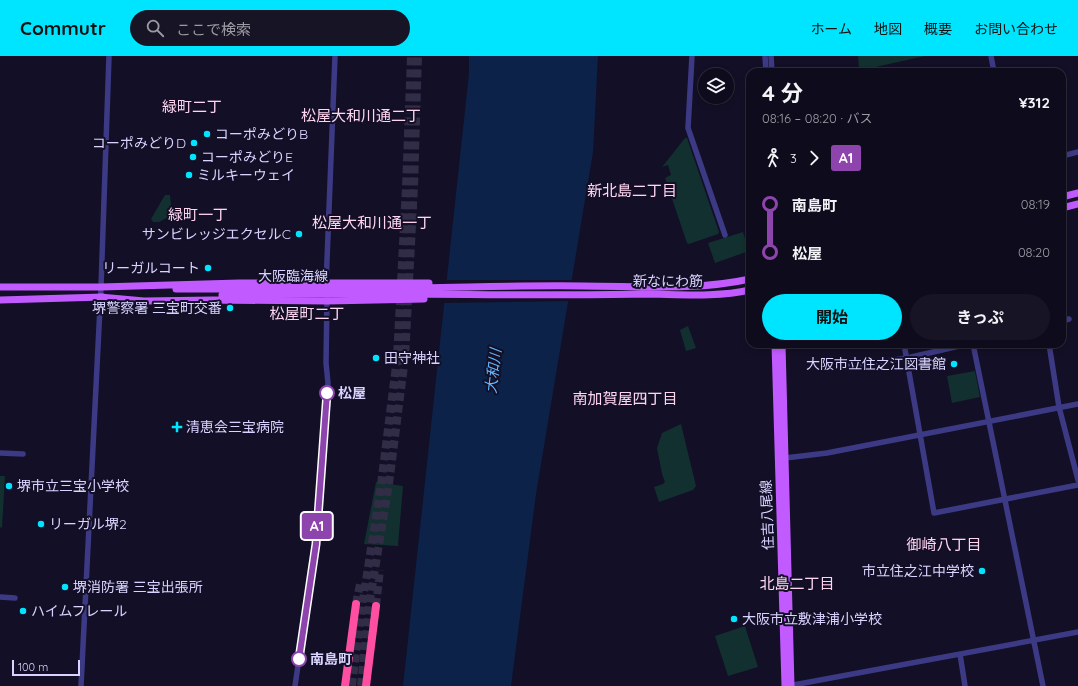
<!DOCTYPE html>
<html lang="ja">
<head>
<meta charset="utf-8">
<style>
	body { margin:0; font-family:Quicksand,"Noto Sans JP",sans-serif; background:#171425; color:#f1f3f6; height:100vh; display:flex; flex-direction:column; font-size:15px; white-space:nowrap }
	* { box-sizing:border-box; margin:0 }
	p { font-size:13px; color:#9b9ba3 }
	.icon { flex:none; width:22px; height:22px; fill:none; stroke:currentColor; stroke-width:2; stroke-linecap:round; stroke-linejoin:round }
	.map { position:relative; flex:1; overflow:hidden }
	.panel { position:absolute; left:746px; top:12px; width:320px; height:280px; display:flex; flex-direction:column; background:#0e0b1c; border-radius:12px; box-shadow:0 2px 6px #0003,0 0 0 1px #2e2b3b }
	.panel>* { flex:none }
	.badge { padding:0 8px; border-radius:3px; font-size:14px; line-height:26px }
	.fabs { position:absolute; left:698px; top:12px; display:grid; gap:8px }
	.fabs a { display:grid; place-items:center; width:36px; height:36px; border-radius:50%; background:#0e0b1c; box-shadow:0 2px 6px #0003,0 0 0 1px #2e2b3b; font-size:20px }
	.scale { position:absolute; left:12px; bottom:10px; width:68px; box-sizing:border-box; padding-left:4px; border:2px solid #d9d4ff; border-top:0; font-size:11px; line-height:14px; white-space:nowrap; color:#d9d4ff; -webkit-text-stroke:3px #130f26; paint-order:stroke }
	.map>.badge { position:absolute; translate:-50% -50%; box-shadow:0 0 0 2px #fff }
	.legs { display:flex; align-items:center; gap:6px; height:44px; padding:0 16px; font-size:13px }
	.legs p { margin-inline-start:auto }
	.head { display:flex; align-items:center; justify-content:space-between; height:68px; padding:0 16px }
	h1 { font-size:22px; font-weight:700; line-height:30px }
	.action { display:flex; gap:8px; margin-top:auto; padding:8px 16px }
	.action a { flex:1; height:46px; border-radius:24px; background:#00e5ff; color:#111; font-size:16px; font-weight:700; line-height:46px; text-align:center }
	.action a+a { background:#171425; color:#f1f3f6 }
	ul { padding:0 16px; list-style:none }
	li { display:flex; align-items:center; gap:14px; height:48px; font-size:15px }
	li i { display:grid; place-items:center; width:6px; height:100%; margin:0 5px; background:currentColor }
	li i::after { content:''; width:10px; height:10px; margin:-5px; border:3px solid; border-radius:50%; background:#0e0b1c }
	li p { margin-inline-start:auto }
	li:first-child i { background:linear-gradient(#0000 50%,currentColor 0) }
	li:last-child i { background:linear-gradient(currentColor 50%,#0000 0) }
	header { display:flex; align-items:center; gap:24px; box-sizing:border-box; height:56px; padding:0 20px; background:#00e5ff; color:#111 }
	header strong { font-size:19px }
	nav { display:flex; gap:22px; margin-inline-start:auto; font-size:14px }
	.search { width:280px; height:36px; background:#171425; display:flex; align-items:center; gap:10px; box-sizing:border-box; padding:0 14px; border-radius:22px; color:#9b9ba3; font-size:15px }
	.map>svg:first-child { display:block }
	.green { fill:#12302f }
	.water { fill:#0c2248 }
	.pier { fill:#130f26 }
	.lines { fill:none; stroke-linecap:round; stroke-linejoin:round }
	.highway-tunnel { stroke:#312d47; stroke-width:8; stroke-dasharray:8 4; stroke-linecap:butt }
	.minor { stroke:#3d3a85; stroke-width:5.5 }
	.major { stroke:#c25bff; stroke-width:7 }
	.highway { stroke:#ff4fa3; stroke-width:8 }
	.major-bridge { stroke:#c25bff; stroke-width:7 }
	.line-1-casing { stroke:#fff; stroke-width:9 }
	.line-1 { stroke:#8e44ad; stroke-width:6 }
	.poi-dot { fill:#00e5ff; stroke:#130f26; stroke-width:1.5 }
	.stop-1-dot { fill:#fff; stroke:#8e44ad; stroke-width:2 }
	.labels { text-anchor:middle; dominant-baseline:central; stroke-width:4; stroke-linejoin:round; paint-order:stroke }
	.poi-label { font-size:14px; fill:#d9d4ff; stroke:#130f26; text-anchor:start }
	.street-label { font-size:14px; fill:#d9d4ff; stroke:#130f26 }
	.stop-label { font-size:14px; font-weight:bold; fill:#d9d4ff; stroke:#130f26; text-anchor:start }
	.neighbourhood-label { font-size:15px; fill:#ffd6f0; stroke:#130f26 }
	.water-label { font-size:15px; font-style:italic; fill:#62b6ff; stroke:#130f26 }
</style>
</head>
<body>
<header>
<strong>Commutr</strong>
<div class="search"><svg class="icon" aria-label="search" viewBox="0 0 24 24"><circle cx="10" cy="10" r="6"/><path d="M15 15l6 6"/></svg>ここで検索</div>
<nav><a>ホーム</a><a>地図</a><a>概要</a><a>お問い合わせ</a></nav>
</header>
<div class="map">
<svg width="1078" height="630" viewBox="0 0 1078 630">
	<rect width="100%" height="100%" fill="#130f26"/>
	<!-- green -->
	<path class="green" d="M858,0H925L862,14L859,12Z
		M685,82H687L719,176L718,178L689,188L687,187L665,122L671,119L668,109L662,111Z
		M165,139H170L172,159L159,166H153L151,163Z
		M743,176L749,195L715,207L708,187Z
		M688,270L696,292L686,295L680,274Z
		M975,315L980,341L952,347L947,320Z
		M681,368L696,430L693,434L659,446L654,431L663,428L665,426L662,418L657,392L662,377Z
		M0,420H5L2,472L0,471Z
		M376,426L403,430L398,490L364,488Z
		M745,570L758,611L728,620L715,580Z"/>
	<!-- water -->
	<path class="water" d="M469,0H598L593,96L536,438L511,630H403L469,17Z"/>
	<!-- pier -->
	<path class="pier" d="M444,224H573L570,245L442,247Z"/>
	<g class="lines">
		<!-- highway-tunnel -->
		<path class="highway-tunnel" d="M356,548L360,528
			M376,550L380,514
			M352,630L362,550L381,428L397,302L406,131L411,0
			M361,630L369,550L389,428L405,302L414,131L418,0"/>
		<!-- minor -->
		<path class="minor" d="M692,0L688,72L725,179
			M765,0L766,16
			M771,0L772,16
			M991,0L994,16
			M1062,100L1078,96
			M326,230L335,0
			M1062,265L1069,263
			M904,288L934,457L1078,429
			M973,288L1043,630
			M1049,288L1059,351L1078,424
			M845,311L907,302L968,288
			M0,397L23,398
			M785,402L827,397L1078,348
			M0,541L15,542
			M960,598L965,630
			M81,630L101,231L109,0
			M295,630L316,488L328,327L326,307L327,242
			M788,630L1078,576"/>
		<!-- major -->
		<path class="major" d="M1062,141L1078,137
			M1062,152L1078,148
			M0,231H105
			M101,231L239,227H429
			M382,232C449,232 516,229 583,230C638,230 696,235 750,223
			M176,233H244
			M382,238C468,238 554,240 641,238C676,238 715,242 750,234
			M222,239L243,238
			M100,241L144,245L213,244L327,245L424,243
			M0,244L103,241
			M775,288L785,630
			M782,288L791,630"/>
		<!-- highway -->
		<path class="highway" d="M345,630L356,548
			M366,630L376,550"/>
		<!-- major-bridge -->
		<path class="major-bridge" d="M244,233L382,232
			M243,238H382"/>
	</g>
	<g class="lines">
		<!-- line-1 casing -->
		<g class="line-1-casing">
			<path id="line-1" d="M299,603L316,488L327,337"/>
		</g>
		<!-- line-1 -->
		<use href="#line-1" class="line-1"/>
	</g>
	<!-- markers -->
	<g class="poi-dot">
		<circle cx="207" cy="78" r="4"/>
		<circle cx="194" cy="87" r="4"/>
		<circle cx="193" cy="101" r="4"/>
		<circle cx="189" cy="119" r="4"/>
		<circle cx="299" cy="178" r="4"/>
		<circle cx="208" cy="212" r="4"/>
		<circle cx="230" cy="252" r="4"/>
		<circle cx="376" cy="302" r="4"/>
		<circle cx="954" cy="308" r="4"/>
		<path d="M175 365h4v4h4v4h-4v4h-4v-4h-4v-4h4z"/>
		<circle cx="9" cy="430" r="4"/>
		<circle cx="41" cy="468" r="4"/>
		<circle cx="982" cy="515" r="4"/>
		<circle cx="65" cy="531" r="4"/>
		<circle cx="23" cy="555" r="4"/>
		<circle cx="734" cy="563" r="4"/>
	</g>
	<g class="stop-1-dot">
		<circle cx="327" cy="337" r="7"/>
		<circle cx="299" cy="603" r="7"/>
	</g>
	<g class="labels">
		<!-- poi labels -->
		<g class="poi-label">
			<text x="215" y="78">コーポみどりB</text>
			<text x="186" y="87" text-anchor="end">コーポみどりD</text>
			<text x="201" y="101">コーポみどりE</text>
			<text x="197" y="119">ミルキーウェイ</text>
			<text x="291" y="178" text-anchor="end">サンビレッジエクセルC</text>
			<text x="200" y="212" text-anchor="end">リーガルコート</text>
			<text x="222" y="252" text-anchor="end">堺警察署 三宝町交番</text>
			<text x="384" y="302">田守神社</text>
			<text x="946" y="308" text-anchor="end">大阪市立住之江図書館</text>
			<text x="186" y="371">清恵会三宝病院</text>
			<text x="17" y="430">堺市立三宝小学校</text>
			<text x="49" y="468">リーガル堺2</text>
			<text x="974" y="515" text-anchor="end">市立住之江中学校</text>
			<text x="73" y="531">堺消防署 三宝出張所</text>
			<text x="31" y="555">ハイムフレール</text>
			<text x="742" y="563">大阪市立敷津浦小学校</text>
		</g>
		<!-- street labels -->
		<g class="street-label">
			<text x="293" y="220">大阪臨海線</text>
			<text x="668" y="225">新なにわ筋</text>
			<text transform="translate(767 459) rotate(-92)">住吉八尾線</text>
		</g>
		<!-- stop labels -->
		<g class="stop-label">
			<text x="338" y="337">松屋</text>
			<text x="310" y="603">南島町</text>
		</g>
		<!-- neighbourhood labels -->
		<g class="neighbourhood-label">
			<text x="192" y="50">緑町二丁</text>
			<text x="361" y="59">松屋大和川通二丁</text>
			<text x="632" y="134">新北島二丁目</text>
			<text x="198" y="158">緑町一丁</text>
			<text x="372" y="166">松屋大和川通一丁</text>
			<text x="307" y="257">松屋町二丁</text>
			<text x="625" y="342">南加賀屋四丁目</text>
			<text x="944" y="488">御崎八丁目</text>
			<text x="797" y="527">北島二丁目</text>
		</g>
		<!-- water labels -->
		<g class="water-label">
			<text transform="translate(493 315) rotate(-83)">大和川</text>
		</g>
	</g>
</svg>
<div class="fabs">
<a><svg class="icon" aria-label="layers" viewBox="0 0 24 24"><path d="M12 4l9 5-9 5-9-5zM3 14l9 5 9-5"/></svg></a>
</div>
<div class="scale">100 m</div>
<b class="badge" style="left:317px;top:470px;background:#8e44ad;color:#fff">A1</b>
<section class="panel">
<div class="head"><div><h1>4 分</h1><p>08:16 – 08:20 · バス</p></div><b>¥312</b></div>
<div class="legs"><svg class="icon" aria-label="walk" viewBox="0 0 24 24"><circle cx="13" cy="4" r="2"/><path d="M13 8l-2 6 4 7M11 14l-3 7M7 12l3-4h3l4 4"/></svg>3<svg class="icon" aria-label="forward" viewBox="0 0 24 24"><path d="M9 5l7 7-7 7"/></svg><b class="badge" style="background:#8e44ad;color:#fff">A1</b></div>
<ul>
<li><i style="color:#8e44ad"></i><b>南島町</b><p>08:19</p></li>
<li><i style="color:#8e44ad"></i><b>松屋</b><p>08:20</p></li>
</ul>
<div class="action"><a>開始</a><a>きっぷ</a></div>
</section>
</div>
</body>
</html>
